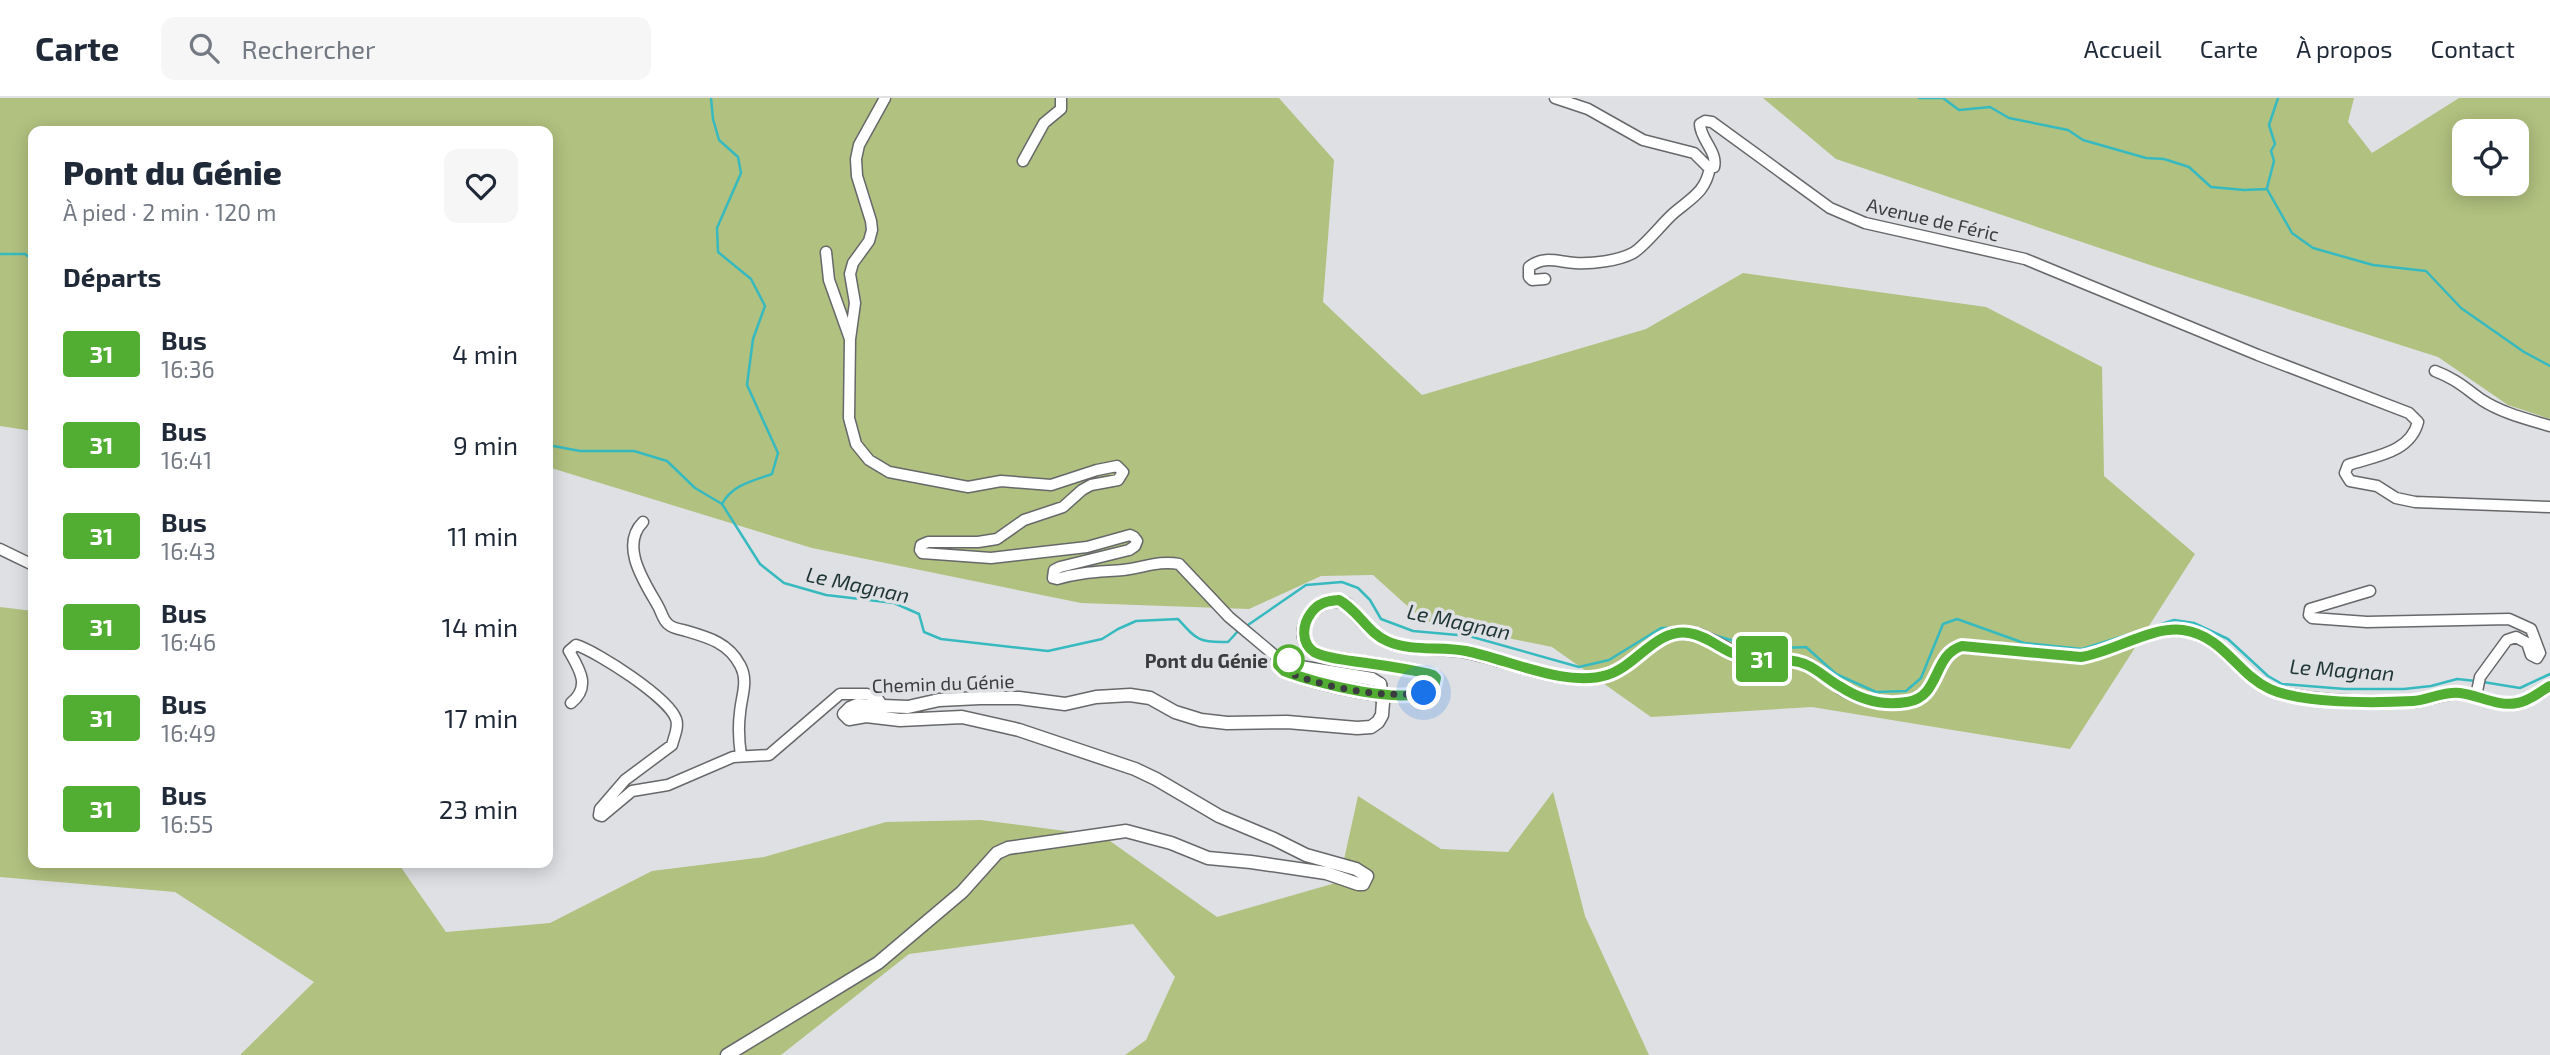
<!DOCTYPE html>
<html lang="fr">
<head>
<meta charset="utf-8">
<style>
	body { margin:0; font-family:"Exo 2",sans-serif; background:#f6f6f7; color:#1f2937; height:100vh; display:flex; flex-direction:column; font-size:26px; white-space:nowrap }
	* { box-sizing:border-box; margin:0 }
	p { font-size:23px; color:#747a83 }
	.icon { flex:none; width:38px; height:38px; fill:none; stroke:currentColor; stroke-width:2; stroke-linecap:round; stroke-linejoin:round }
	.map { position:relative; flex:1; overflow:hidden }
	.sheet { position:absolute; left:28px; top:28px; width:525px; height:742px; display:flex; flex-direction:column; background:#fff; border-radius:14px; box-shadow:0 4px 18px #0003 }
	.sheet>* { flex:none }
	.badge { padding:0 14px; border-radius:5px; font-size:24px; line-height:46px }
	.tools { position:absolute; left:2452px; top:21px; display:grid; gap:14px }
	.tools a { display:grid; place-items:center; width:77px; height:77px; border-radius:14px; background:#fff; box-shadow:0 4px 18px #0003; font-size:35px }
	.you { position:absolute; width:35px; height:35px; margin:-18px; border:5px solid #fff; border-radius:50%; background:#1a73e8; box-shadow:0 0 0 10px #1a73e833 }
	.map>.badge { position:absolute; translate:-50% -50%; box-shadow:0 0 0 4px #fff }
	h2 { padding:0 35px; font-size:26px; line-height:63px }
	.round { display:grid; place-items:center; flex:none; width:74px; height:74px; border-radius:14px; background:#f6f6f7 }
	.overview { display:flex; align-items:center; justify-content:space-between; height:119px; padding:0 35px }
	h1 { font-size:33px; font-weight:800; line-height:52px }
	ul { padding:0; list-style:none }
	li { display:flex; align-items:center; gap:21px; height:91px; padding:0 35px }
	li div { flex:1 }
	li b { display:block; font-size:26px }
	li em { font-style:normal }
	li .badge { min-width:77px; font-weight:700; text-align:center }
	header { display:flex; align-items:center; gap:42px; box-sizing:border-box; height:98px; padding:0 35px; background:#fff; border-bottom:2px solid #e0e1e3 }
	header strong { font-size:33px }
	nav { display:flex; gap:38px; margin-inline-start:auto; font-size:24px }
	.search { width:490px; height:63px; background:#f6f6f7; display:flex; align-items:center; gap:18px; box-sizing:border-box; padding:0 24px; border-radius:14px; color:#747a83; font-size:26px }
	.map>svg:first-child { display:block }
	.green { fill:#b1c17f; fill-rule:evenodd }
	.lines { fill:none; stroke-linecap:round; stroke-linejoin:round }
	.stream { stroke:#37babf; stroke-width:2.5 }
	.minor-casing { stroke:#66686a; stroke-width:13 }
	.tertiary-casing { stroke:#66686a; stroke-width:15 }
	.minor { stroke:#fff; stroke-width:10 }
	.tertiary { stroke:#fff; stroke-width:12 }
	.tertiary-bridge-casing { stroke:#66686a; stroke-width:15; stroke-linecap:butt }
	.tertiary-bridge { stroke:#fff; stroke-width:12 }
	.line-casing { stroke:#fff; stroke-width:16 }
	.line { stroke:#52ae32; stroke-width:10 }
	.walk { stroke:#3b3c3d; stroke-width:7; stroke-dasharray:0 12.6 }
	.stop-dot { fill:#fff; stroke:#52ae32; stroke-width:3.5 }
	.labels { text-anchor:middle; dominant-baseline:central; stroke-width:7; stroke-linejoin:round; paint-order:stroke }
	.street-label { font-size:19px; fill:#3b3c3d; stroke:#dee0e3 }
	.stop-label { font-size:19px; font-weight:bold; fill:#3b3c3d; stroke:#dee0e3; text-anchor:end }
	.water-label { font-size:21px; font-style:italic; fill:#1f3536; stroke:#dee0e3 }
</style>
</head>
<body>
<header>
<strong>Carte</strong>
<div class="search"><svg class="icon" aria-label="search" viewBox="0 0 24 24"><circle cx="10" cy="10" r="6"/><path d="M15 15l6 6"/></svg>Rechercher</div>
<nav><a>Accueil</a><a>Carte</a><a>À propos</a><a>Contact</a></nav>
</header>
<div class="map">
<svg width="2550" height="957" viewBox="0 0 2550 957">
	<rect width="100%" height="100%" fill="#dee0e3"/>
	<!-- green -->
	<path class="green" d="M0,0H1279L1334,62L1323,204L1422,297L1646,231L1743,175L1986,209L2102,269L2104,378L2195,456L2070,651L1812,609L1651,619L1552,549L1424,523L1373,477L1321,478L1249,511L1081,505L812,450L548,369V33H33V333L0,328Z
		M1763,0H2354L2348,24L2372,55L2459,0H2550V321L2508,307L2438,259L2150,167L1836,61ZM2464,33H2516V86H2464Z
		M0,509L33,513V765H398L446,834L550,825L652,773L764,759L886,724L981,722L1103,738L1217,819L1339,784L1358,698L1441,751L1508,754L1553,694L1585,818L1649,957H1125L1146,942L1175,879L1133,826L909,856L781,957H240L314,884L175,794L0,779Z"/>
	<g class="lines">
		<!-- stream -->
		<path class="stream" d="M711,0L713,21L719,42L738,59L741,75L717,130L718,154L751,181L765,208L753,241L747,287L778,355L772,376C752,383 732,387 722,406L760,466L784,485L826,497L894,505L919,516L924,534L941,541L1048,553L1102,541L1118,531L1136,523L1178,521C1197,542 1199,545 1228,544L1239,532
			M1919,0H1943L1959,12L1990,9L2009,20L2068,32L2083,42L2146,60L2164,61L2189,69L2211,89L2244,92L2267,91L2292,135L2313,150L2373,167L2426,173L2461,210L2524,254L2550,268
			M2267,90L2274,63L2271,53L2275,46L2269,27L2278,0
			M0,156H25L33,162
			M548,347L580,353H634L667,363L695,390L722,406
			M1245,529L1306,487L1342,484L1358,490L1370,502L1381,521L1413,533L1469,538L1579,569L1609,562L1661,530H1674
			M2152,529L2174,522L2194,525L2228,541L2268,578L2282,586L2345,591H2404L2431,588L2457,581L2476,583
			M1711,536C1747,548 1769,551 1806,549L1836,576L1876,594L1906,593L1921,580L1943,526L1957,521L2024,545L2082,551L2133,535
			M2483,584L2520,590L2550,576"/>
		<!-- minor casing -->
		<g class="minor-casing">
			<path id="minor" d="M885,0L859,47L856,61L857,78L871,123L872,132L869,143L853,165L850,176L855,205L850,241L849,320L856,346L869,362L889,374L968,389L1001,383L1051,387L1097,372L1117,368L1123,374L1118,382L1091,387L1082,392L1063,409L1024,422L997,441L978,444H928L921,447L920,452L922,455L991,460L1087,449L1130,437L1134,439L1137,443L1135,448L1129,452L1060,469L1054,472L1053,480L1057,481C1079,474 1100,474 1123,472C1142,470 1160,462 1179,466L1229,519L1279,561
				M1555,0L1588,11L1643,42L1694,55L1707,68L1714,69C1718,54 1700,41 1700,26L1705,23L1712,24L1830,110L1865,125L2025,161L2258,257L2409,315L2418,324C2410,355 2375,358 2348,367L2345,375L2350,383L2377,388L2396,400L2415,404L2550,409
				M1023,63L1044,25L1061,11V0
				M826,154L829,182L850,241
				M1545,181L1532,182L1529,179V169C1544,157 1558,164 1575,165C1592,166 1618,163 1633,155C1645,148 1663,124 1675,114C1693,99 1706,93 1710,69
				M2435,273C2456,281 2465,290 2482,302C2502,315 2527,321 2550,328
				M643,424C619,448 645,485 658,508C661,513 663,522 668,526C672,530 678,531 683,532C707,539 728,544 740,567C749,583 741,599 740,615C738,629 739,644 741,658
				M0,451L33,467
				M2370,493L2310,511L2309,517L2312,520L2367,524L2509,521L2531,531L2540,555L2537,560L2531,557L2527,545L2516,539L2507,542L2480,579L2476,598
				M571,605C591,589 580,572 569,553L576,547C598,554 669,600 676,621C679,629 674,639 672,647L625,682L600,711L599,717L602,718L632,693L668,687L733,659L769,657L840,596H867L878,601L882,607"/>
		</g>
		<!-- tertiary casing -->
		<g class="tertiary-casing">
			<path id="tertiary" d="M1380,586L1372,581L1300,569L1284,559L1279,561L1278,567L1284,573C1312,585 1411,611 1434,589L1436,580L1433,577C1406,570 1380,567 1353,563C1341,561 1327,560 1316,555C1286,539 1316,491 1346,506C1359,518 1373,538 1389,544C1411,553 1440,549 1463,553C1506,560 1566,591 1608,577C1637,567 1657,529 1690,535C1711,538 1728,555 1748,560C1768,564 1787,559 1806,566C1819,572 1829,582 1841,590C1861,602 1883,608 1907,604C1941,599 1933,557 1962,548L2081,559C2113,554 2151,528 2183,532C2223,538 2237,576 2270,591C2301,605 2377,605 2413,603C2428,602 2444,594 2460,595C2478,597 2498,609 2517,605C2530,603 2539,594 2550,588
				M727,957L878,865L962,794L997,755L1008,750L1126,733L1171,745L1208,760L1251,764L1326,775L1358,786H1363L1367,778L1356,771L1306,757L1274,741L1219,718L1156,681L1135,671L1019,632L962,619L900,622L866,618L849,621L844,616L850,610L857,607L908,609L939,602L980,600H1019L1065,606L1096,599L1130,597L1150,600L1175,614L1201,622L1227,625L1287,624L1357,630L1371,629L1378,624L1382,617L1383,604"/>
		</g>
		<!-- minor -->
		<use href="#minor" class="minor"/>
		<!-- tertiary -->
		<use href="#tertiary" class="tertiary"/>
		<!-- tertiary-bridge casing -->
		<g class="tertiary-bridge-casing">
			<path id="tertiary-bridge" d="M1380,586L1383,604"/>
		</g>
		<!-- tertiary-bridge -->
		<use href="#tertiary-bridge" class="tertiary-bridge"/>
	</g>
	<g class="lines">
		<!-- line casing -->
		<g class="line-casing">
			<path id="line" d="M1293,566L1284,559L1279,561L1278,567L1284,573C1312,584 1411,611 1434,589L1436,580L1433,577C1406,570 1379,567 1352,563C1340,561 1325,560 1314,554C1301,545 1302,527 1311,515C1318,505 1327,503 1339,502C1358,512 1368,535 1387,543C1411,554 1441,548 1466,553C1507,561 1566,590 1607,577C1637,568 1656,530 1689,535C1705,537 1718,549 1732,555C1756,565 1782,557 1805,566C1819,572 1828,582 1841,589C1861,602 1883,608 1907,604C1941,599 1932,557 1962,548L2081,559C2113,554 2151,528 2183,532C2224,538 2237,576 2270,591C2303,606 2376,605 2413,603C2428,602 2444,593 2460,595C2478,597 2498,609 2517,605C2530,603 2539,594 2550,588"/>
		</g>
		<!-- line -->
		<use href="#line" class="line"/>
		<!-- walk -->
		<path class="walk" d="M1289,562L1284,559L1279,561L1278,567L1284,573C1327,590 1378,600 1424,595"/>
	</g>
	<!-- markers -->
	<circle class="stop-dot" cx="1289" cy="562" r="14"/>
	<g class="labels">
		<!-- street labels -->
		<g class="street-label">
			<text transform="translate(1933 121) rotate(13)">Avenue de Féric</text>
			<text transform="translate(943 585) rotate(-2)">Chemin du Génie</text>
		</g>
		<!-- stop labels -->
		<g class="stop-label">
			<text x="1268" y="562">Pont du Génie</text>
		</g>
		<!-- water labels -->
		<g class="water-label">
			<text transform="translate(858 486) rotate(12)">Le Magnan</text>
			<text transform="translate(1459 523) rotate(12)">Le Magnan</text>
			<text transform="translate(2342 571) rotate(4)">Le Magnan</text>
		</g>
	</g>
</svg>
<div class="tools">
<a><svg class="icon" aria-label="locate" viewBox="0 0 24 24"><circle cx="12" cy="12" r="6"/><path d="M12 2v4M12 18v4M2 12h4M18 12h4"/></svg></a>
</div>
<div class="you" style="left:1424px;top:595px"></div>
<b class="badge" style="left:1762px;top:561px;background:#52ae32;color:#fff">31</b>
<section class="sheet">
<div class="overview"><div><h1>Pont du Génie</h1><p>À pied · 2 min · 120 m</p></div><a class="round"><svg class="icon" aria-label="heart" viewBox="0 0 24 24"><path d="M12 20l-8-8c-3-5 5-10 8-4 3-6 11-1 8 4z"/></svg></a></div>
<h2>Départs</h2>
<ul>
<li><span class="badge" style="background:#52ae32;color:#fff">31</span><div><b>Bus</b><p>16:36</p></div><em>4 min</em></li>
<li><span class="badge" style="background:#52ae32;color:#fff">31</span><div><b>Bus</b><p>16:41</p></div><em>9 min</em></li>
<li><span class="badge" style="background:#52ae32;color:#fff">31</span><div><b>Bus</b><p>16:43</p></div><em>11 min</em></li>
<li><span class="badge" style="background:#52ae32;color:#fff">31</span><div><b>Bus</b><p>16:46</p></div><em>14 min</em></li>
<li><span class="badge" style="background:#52ae32;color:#fff">31</span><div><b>Bus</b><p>16:49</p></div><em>17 min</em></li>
<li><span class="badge" style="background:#52ae32;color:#fff">31</span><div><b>Bus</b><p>16:55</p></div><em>23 min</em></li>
</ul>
</section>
</div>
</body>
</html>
